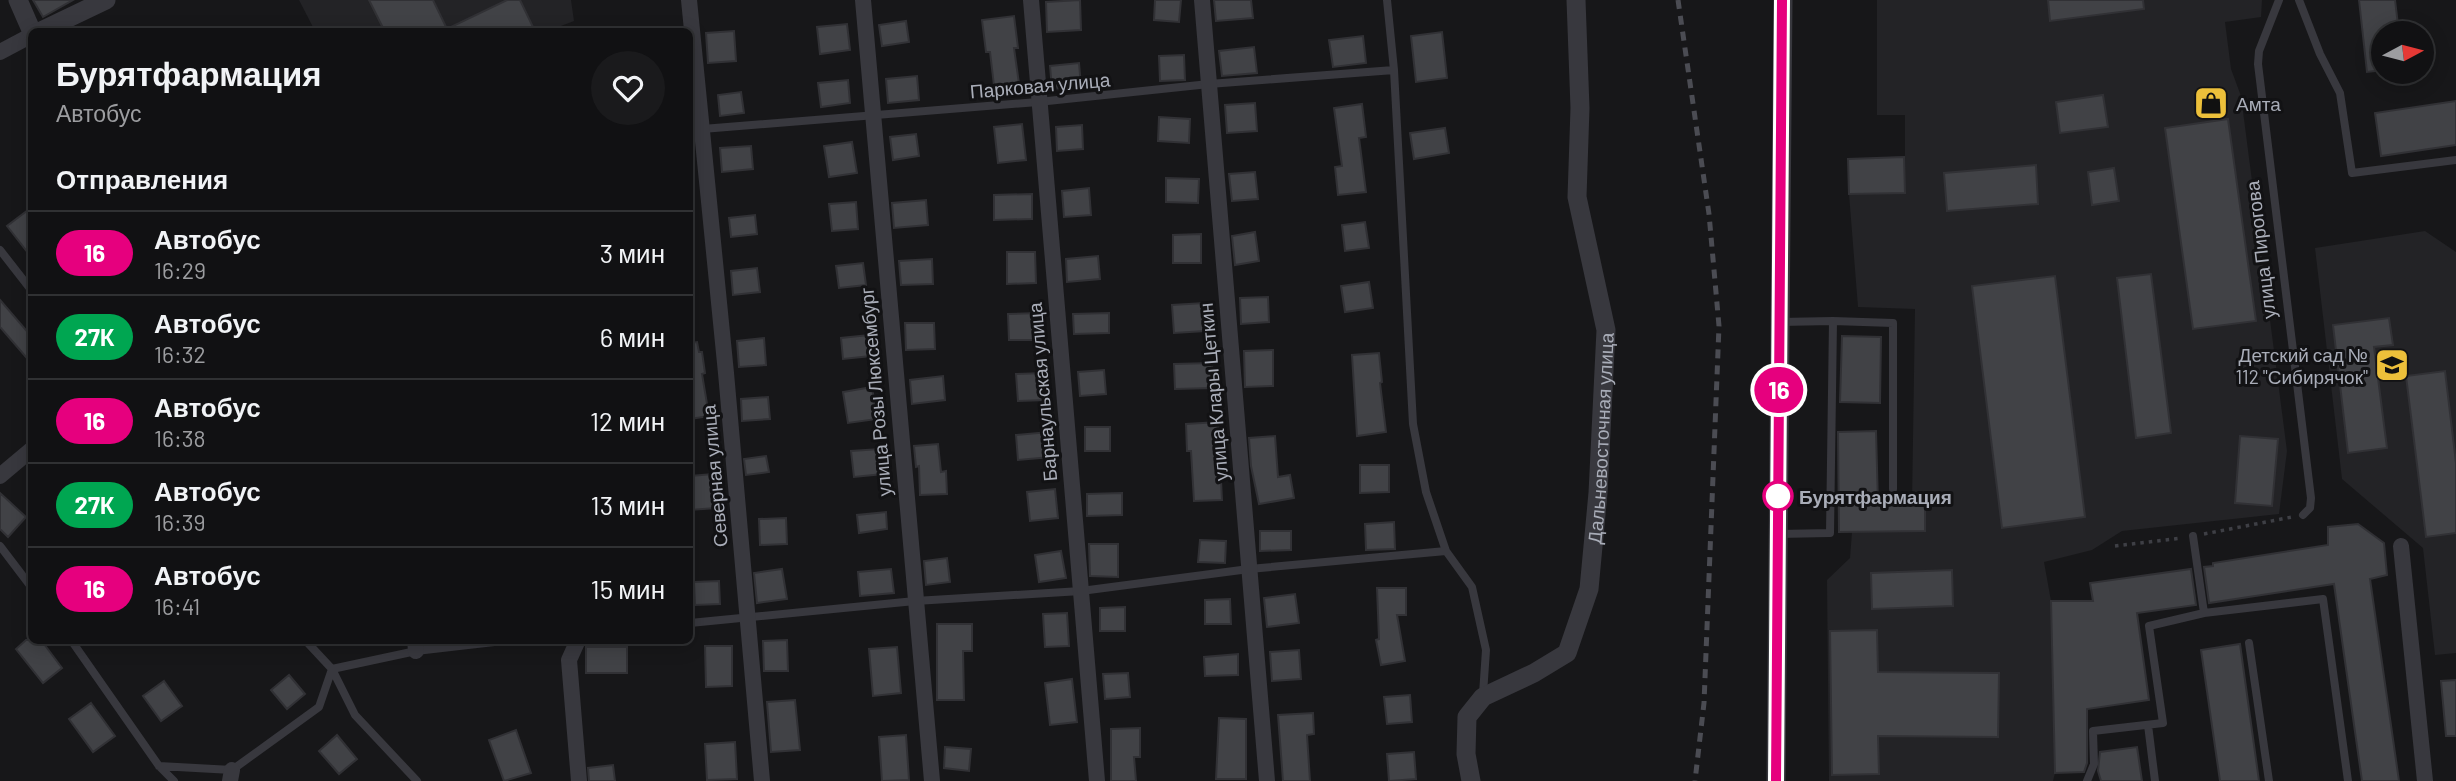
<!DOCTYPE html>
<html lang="ru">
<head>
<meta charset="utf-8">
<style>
	body { margin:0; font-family:Barlow,sans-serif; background:#1a1a1c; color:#f1f3f6; height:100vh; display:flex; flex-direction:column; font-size:26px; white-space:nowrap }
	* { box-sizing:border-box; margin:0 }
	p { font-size:23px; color:#9c9da0 }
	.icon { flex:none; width:38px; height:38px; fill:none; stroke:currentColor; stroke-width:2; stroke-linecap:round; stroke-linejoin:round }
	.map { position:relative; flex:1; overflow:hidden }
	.drawer { position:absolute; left:28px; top:28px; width:665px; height:616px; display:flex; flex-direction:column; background:#111113; border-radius:10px; box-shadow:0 4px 18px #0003,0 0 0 2px #303133 }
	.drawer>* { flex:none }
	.badge { padding:0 14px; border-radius:23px; font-size:24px; line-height:46px }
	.needle { width:46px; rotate:83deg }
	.buttons { position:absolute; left:2371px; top:21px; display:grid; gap:14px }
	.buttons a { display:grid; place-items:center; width:63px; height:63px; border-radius:50%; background:#111113; box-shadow:0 4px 18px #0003,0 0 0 2px #303133; font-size:35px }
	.map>.badge { position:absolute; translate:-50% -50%; box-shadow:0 0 0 4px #fff }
	h2 { padding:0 28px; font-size:26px; line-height:63px }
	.round { display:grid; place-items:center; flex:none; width:74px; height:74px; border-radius:37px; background:#1a1a1c }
	.head { display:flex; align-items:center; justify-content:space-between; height:119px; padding:0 28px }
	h1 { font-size:33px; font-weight:700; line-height:52px }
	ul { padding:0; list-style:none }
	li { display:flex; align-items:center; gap:21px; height:84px; padding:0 28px; border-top:2px solid #303133 }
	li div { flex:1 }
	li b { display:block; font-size:26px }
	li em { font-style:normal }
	li .badge { min-width:77px; font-weight:700; text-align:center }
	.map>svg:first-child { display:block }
	.built { fill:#232326 }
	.building { fill:#414246; stroke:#313135; stroke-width:2 }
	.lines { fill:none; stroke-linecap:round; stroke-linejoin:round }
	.path { stroke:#3e3f45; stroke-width:3.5; stroke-dasharray:3.5 5; stroke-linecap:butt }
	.service { stroke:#38383e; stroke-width:8 }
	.minor { stroke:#38383e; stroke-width:16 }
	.tertiary { stroke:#38383e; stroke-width:19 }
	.rail { stroke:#4b4c53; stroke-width:5; stroke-dasharray:9 7; stroke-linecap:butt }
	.line-casing { stroke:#fff; stroke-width:16 }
	.line { stroke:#e6007e; stroke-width:10 }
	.stop-dot { fill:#fff; stroke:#e6007e; stroke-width:3.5 }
	.labels { text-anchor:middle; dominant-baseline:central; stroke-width:6; stroke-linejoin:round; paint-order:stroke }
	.street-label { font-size:19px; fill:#a9adb8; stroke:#121214 }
	.poi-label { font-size:19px; fill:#a9adb8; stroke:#121214; text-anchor:start }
	.stop-label { font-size:19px; font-weight:bold; fill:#a9adb8; stroke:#121214; text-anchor:start }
</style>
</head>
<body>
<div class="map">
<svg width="2456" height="781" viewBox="0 0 2456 781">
	<rect width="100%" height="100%" fill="#171719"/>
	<!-- built -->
	<path class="built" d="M299,0H571L574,21L561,26L557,32L315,31Z
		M1877,0H2262L2261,17L2225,22L2231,69L2241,96L2287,451L2279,514L2122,531L2092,550L2044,562L2051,601L2055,773L2053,781H1829L1827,580L1850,558L1852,532H1878V504L1912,503L1915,309L1858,307L1849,194L1848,159L1905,156V115H1877Z
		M2425,231L2456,252V653L2435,655L2423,548L2342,479L2315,248Z"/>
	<!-- building -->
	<path class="building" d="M33,0H73L43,17Z
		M369,0H433L447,29L507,0H520L533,27L524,32H385Z
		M1080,0L1081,30L1047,32L1046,2Z
		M1155,0H1181L1179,22L1154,20Z
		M1214,0H1251L1253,18L1216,21Z
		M2048,0H2143L2144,9L2050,21Z
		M2359,0H2395L2399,33H2384V70L2367,72Z
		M1014,16L1018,48H1014L1020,91L995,94L990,52H986L982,20Z
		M906,21L909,42L882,46L879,25Z
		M847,24L850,50L820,54L817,27Z
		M734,31L736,61L708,63L706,33Z
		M1442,32L1447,78L1416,82L1411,36Z
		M1363,36L1366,63L1333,67L1329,40Z
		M1254,47L1257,73L1222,76L1219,51Z
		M1184,55L1185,80L1160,81L1159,56Z
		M1079,63L1081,86L1052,89L1050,66Z
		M917,76L919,100L888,103L886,79Z
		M848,80L850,103L821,107L818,83Z
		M741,92L744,113L720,116L718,95Z
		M2103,95L2108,127L2060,133L2056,102Z
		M2456,101V145L2381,156L2375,113Z
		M1255,103L1257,131L1227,133L1225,105Z
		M1362,104L1366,137L1359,138L1366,192L1338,195L1335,167L1342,166L1334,108Z
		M1159,117L1190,119L1189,143L1158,141Z
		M2228,119L2256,321L2193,329L2165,128Z
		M1022,124L1026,160L998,163L994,127Z
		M1082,125L1083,149L1057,151L1056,127Z
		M1445,128L1449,153L1414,159L1410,133Z
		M916,134L919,156L893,160L890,137Z
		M852,142L857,173L829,177L824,146Z
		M751,146L753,169L722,172L720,148Z
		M1904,157L1905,193L1849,194L1848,159Z
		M2036,165L2038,204L1947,211L1944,173Z
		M2114,168L2119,201L2092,205L2088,172Z
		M1255,172L1258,199L1232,201L1229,174Z
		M1166,178L1199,179L1198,203L1166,202Z
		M1089,188L1091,215L1064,217L1062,191Z
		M1032,194V219L994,220V195Z
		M926,200L928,225L894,228L892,203Z
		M856,202L858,229L832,231L829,204Z
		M32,207V258L7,226Z
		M755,215L757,234L731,237L729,218Z
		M1365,222L1369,248L1345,251L1342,225Z
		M1255,232L1259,261L1235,265L1232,236Z
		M1201,234V263H1173V235Z
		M1007,252H1035L1036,283L1007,284Z
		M1098,256L1100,279L1067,282L1066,259Z
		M932,259L933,284L901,285L899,261Z
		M863,263L866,285L839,288L836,266Z
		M757,268L760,292L733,295L731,271Z
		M2151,274L2171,433L2136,438L2117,278Z
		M2055,276L2085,517L2002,528L1972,286Z
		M1369,282L1373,308L1345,312L1341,286Z
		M1268,297L1269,322L1241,324L1240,298Z
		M0,300L32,337V364L0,327Z
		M1204,303L1205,331L1174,333L1172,305Z
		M1039,313L1040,340H1009L1008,314Z
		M1109,313V333L1074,334L1073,314Z
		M2389,318L2393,345L2374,347L2387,448L2348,453L2333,325Z
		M905,323H934L935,349L906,350Z
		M869,335L871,356L843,359L841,338Z
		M1842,336L1881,337L1880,403L1840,402Z
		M764,338L766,365L739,367L737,341Z
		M697,342L699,352H702L705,373L702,374L709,416L690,419V343Z
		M1273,350V386L1245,387L1244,351Z
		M1379,353L1382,382L1380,383L1386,432L1357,436L1352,355Z
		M1212,363L1213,388L1175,389L1174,364Z
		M1104,370L1106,394L1080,396L1078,372Z
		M2445,371L2456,463V533L2426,537L2406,376Z
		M1045,373L1046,400L1018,401L1016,374Z
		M943,376L945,400L912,404L910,380Z
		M872,387L877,419L848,423L843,392Z
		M768,397L770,419L742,421L741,399Z
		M1218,422L1222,500L1194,501L1191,451H1187L1186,424Z
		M1085,427H1110V451H1085Z
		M1876,431L1878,504H1925V531L1839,532L1838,432Z
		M1049,432L1051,457L1018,460L1016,435Z
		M1275,436L1278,477L1290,475L1294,498L1259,504L1251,466L1249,438Z
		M2240,436L2278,439L2272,506L2235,503Z
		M938,444L941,472L946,471L947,494L920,495L919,466L916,467L914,446Z
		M880,449L883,474L854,477L851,451Z
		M766,456L769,472L746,475L744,459Z
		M1360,465H1389V492L1360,493Z
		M713,474L716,508L690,510V476Z
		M1055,489L1058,518L1030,521L1027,492Z
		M0,493L26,517L8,537L0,529Z
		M1122,493V515L1087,516V494Z
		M886,512L887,529L859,533L857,515Z
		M786,518L787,544L760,545L759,519Z
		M1394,522L1395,549L1366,550L1365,524Z
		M2358,524L2384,543L2387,575L2370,579L2399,781H2362L2334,584L2209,603L2204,567L2213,566V563L2328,545V527Z
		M1260,531H1291V550L1260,551Z
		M1200,540L1226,541L1225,563L1198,562Z
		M1089,544H1118V577L1090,576Z
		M1061,551L1066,578L1039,582L1035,555Z
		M947,558L950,582L926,585L924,561Z
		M782,569L787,599L757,603L754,573Z
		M891,569L894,593L860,596L858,572Z
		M2191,569L2196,605L2137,613L2149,700L2087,709V763L2084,772L2055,773L2051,601H2093L2090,583Z
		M1952,570L1953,606L1872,609L1871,573Z
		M719,581L720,604L695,605L694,582Z
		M1377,588H1406V615H1397L1405,661L1381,665L1376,640L1379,639Z
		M1295,594L1299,623L1267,627L1264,598Z
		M1230,599L1231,624H1205V600Z
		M1125,607V631H1100V608Z
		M1067,613L1069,646L1045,647L1043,614Z
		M937,624H972V651H963L964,700H937Z
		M1877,630L1878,672L1999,673L1998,737L1878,736L1879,774L1832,775L1830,631Z
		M26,640H41L62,668L43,683L16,649Z
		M787,640L788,671H764L763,641Z
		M2240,644L2259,781H2220L2201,650Z
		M705,646H732V686L706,687Z
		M586,647H627V673H586Z
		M897,647L901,693L873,696L869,649Z
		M1299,650L1301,679L1272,681L1270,652Z
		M1238,654V675L1205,676L1204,657Z
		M1128,673L1130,697L1105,699L1103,674Z
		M289,675L305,694L287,709L271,690Z
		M1072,679L1077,722L1050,725L1045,683Z
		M2456,680V736H2446L2441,681Z
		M164,681L182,706L161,721L143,696Z
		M1410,695L1412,722L1387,724L1384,697Z
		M795,700L800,750L771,752L767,702Z
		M91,703L115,736L93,752L69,719Z
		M1313,713L1314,734L1307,735L1310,781H1283L1278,715Z
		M1219,718L1246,719V779H1216Z
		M1140,728V757H1134L1136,781H1111V729Z
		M516,730L531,773L504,781L489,740Z
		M337,735L357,759L339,774L319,751Z
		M906,735L909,780L882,781L879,737Z
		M735,742L737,779L707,780L705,744Z
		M945,747L971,749L969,771L944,768Z
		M2137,747L2142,781H2101L2098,771L2100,752Z
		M1414,752L1416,779L1389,781L1387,754Z
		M613,765L615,781H589L588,768Z"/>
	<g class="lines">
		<!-- path -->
		<path class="path" d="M2204,534L2292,517
			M2115,546L2182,538"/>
		<!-- service -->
		<path class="service" d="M1387,0L1394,70L1413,424L1426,492L1446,551L1472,587L1486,650L1483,694
			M2279,0L2259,51L2258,64L2311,498L2310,508L2303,515
			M2299,0L2320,54L2340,93L2352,173L2456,160
			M690,130L1038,102L1209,84L1394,70
			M0,250L32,291
			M1780,322L1833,321
			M1777,534L1830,533L1833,321L1893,323V489
			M2193,536L2204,613
			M0,546L32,588
			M690,623L915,601L1081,591L1249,569L1446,551
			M71,640L159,766L174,781
			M305,640L332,669L355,715L417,781
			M2249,643L2269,781
			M2148,725L2155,781
			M159,766L232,770L319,707L332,669L416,651L511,640
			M2087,781L2094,764L2093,731L2163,723L2149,626L2204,613L2323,599L2348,781"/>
		<!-- minor -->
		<path class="minor" d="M689,0L726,373L762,781
			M863,0L932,781
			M1031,0L1097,781
			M1202,0L1267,781
			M0,52L32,35
			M0,476L32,449
			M2401,546L2425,781
			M415,640L416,651
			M578,640L569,660L579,781
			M230,781L232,770"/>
		<!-- tertiary -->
		<g class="tertiary">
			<path d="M18,0L32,32"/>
			<path d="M39,32L106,0"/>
			<path id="s1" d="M1471,781L1466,754L1467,717L1483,697L1534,673L1567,653L1589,589L1598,493L1606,330L1577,197L1580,108L1576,0"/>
			<path d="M1776,781L1783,0"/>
		</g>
		<!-- rail -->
		<path class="rail" d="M1678,0L1709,214L1719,326L1704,703L1695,781"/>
	</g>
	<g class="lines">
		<!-- line casing -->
		<g class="line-casing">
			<path id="line" d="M1776,781L1782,0"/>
		</g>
		<!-- line -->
		<use href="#line" class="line"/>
	</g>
	<!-- icons -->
	<defs>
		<g id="shop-square" transform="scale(1.75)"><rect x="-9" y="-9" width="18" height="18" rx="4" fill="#edc03a" stroke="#121214"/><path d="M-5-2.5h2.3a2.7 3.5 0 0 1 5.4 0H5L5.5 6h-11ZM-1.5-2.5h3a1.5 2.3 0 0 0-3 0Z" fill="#111"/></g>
		<g id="school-square" transform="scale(1.75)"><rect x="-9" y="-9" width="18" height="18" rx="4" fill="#edc03a" stroke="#121214"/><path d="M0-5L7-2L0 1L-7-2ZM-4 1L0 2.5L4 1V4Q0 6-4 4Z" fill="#111"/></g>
	</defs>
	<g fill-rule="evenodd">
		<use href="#shop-square" x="2211" y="103"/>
		<use href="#school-square" x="2392" y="365"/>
	</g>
	<!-- markers -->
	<circle class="stop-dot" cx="1778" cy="496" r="14"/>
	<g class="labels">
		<!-- street labels -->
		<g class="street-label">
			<text transform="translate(1040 85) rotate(-5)">Парковая улица</text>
			<text transform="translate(2260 250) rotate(-97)">улица Пирогова</text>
			<text transform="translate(875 392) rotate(-95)">улица Розы Люксембург</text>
			<text transform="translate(1042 392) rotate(-95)">Барнаульская улица</text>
			<text transform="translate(1213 392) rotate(-95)">улица Клары Цеткин</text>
			<text stroke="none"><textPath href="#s1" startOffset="404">Дальневосточная улица</textPath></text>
			<text transform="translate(714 476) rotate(-95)">Северная улица</text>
		</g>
		<!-- poi labels -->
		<g class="poi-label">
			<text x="2236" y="103">Амта</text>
			<text x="2368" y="354" text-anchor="end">Детский сад №<tspan x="2368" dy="22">112 "Сибирячок"</tspan></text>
		</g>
		<!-- stop labels -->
		<g class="stop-label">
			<text x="1799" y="496">Бурятфармация</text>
		</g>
	</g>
</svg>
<div class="buttons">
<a><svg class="needle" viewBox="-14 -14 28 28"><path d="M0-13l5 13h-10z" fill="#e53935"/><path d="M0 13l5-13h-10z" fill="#9c9da0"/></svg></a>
</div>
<b class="badge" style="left:1779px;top:390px;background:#e6007e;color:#fff">16</b>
<section class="drawer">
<div class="head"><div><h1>Бурятфармация</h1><p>Автобус</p></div><a class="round"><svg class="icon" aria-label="heart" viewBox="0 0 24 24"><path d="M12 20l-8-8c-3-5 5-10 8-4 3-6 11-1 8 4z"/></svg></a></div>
<h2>Отправления</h2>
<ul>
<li><span class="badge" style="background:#e6007e;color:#fff">16</span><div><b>Автобус</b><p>16:29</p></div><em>3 мин</em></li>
<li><span class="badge" style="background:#00a651;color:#fff">27К</span><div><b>Автобус</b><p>16:32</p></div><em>6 мин</em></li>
<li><span class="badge" style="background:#e6007e;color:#fff">16</span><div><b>Автобус</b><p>16:38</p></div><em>12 мин</em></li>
<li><span class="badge" style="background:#00a651;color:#fff">27К</span><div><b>Автобус</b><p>16:39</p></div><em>13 мин</em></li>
<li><span class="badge" style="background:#e6007e;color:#fff">16</span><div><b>Автобус</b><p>16:41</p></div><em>15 мин</em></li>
</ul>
</section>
</div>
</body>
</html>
